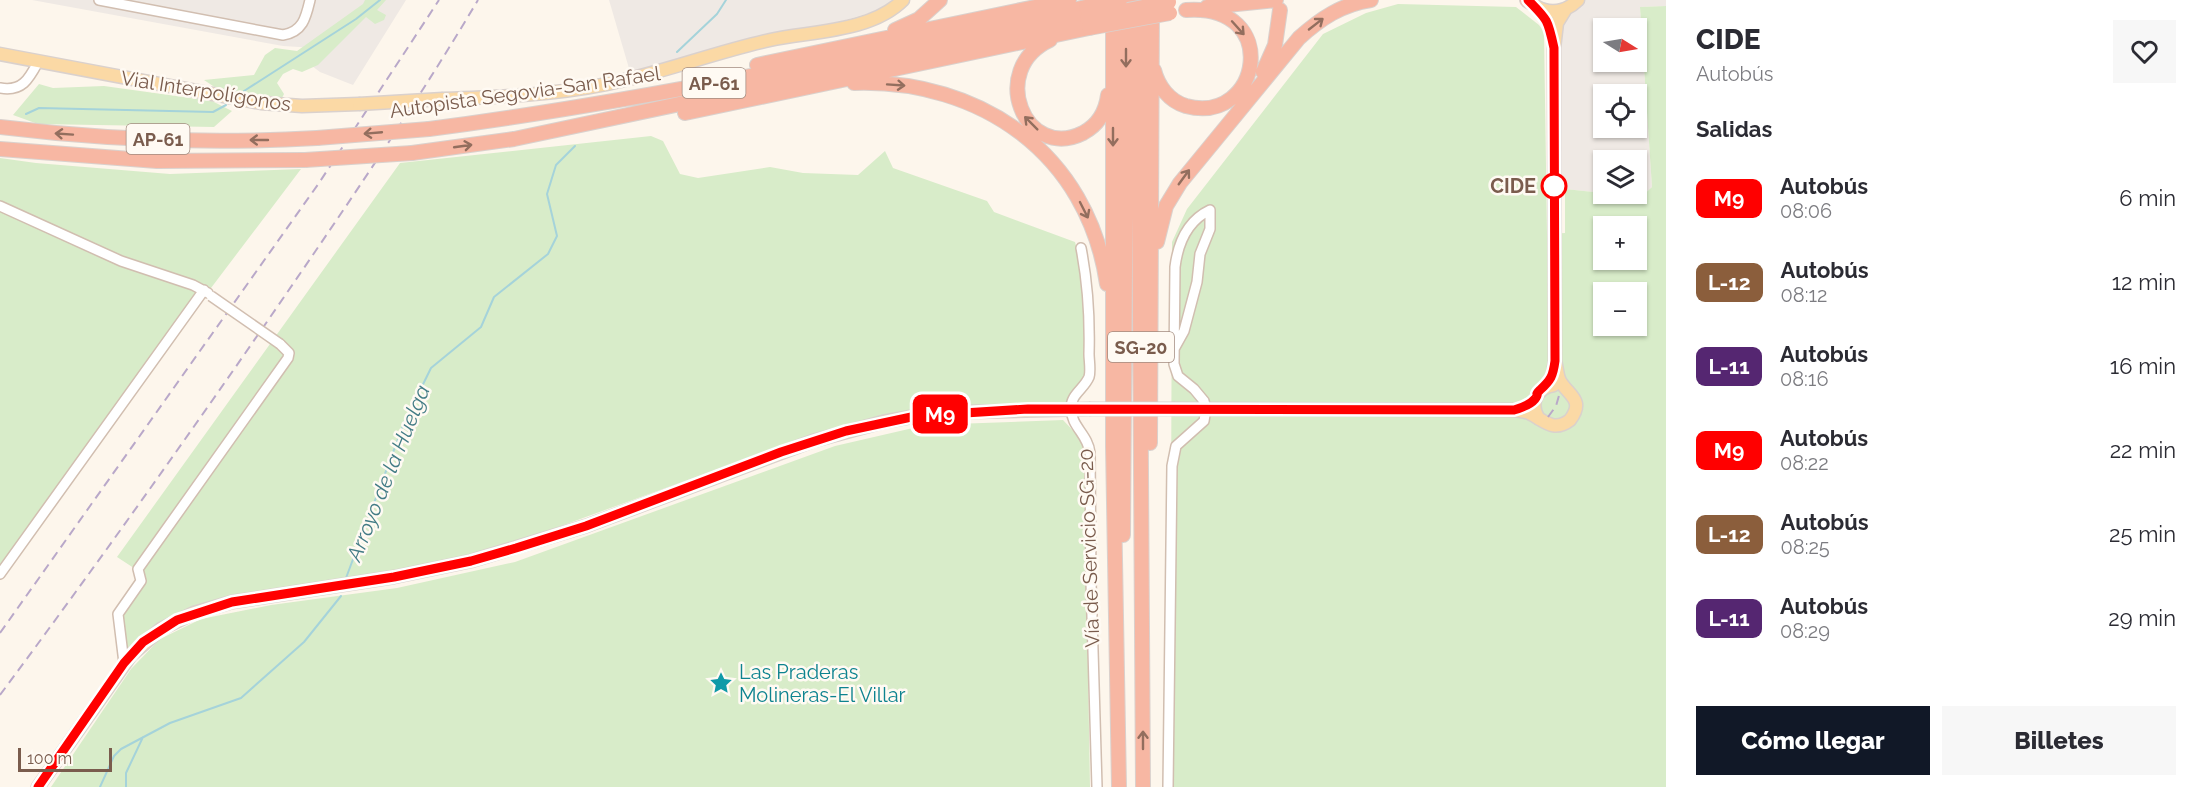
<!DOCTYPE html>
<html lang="es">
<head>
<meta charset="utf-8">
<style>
	body { margin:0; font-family:Raleway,sans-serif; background:#f7f7f7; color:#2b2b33; height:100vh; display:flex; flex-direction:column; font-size:22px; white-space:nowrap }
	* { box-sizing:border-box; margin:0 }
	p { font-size:20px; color:#7c7c81 }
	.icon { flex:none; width:33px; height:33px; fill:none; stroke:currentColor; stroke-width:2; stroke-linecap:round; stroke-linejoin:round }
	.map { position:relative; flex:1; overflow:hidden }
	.drawer { display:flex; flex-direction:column; background:#fff; width:540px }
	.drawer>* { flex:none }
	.badge { padding:0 12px; border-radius:9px; font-size:21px; line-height:39px }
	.needle { width:39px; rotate:101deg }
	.buttons { position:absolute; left:1593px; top:18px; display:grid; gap:12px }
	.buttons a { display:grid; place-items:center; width:54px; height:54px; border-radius:0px; background:#fff; box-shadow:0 2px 4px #0004; font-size:30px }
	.scale { position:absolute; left:18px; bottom:15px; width:94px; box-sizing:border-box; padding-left:6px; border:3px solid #7a5c4d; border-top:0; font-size:16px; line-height:21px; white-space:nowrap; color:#7a5c4d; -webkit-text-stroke:4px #fffaf3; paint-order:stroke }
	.map>.badge { position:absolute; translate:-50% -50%; box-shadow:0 0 0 3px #fff }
	h2 { padding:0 30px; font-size:22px; line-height:54px }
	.round { display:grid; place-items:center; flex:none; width:63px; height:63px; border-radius:0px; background:#f7f7f7 }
	.head { display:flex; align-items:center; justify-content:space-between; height:102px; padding:0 30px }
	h1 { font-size:28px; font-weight:800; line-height:45px }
	.cta { display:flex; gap:12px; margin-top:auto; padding:12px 30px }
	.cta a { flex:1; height:69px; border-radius:0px; background:#111827; color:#fff; font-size:24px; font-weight:800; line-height:69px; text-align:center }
	.cta a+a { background:#f7f7f7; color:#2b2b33 }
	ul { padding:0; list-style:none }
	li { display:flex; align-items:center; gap:18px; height:84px; padding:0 30px }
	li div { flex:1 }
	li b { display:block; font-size:22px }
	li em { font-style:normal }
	li .badge { min-width:66px; font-weight:700; text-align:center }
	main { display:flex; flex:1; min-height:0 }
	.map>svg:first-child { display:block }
	.industrial { fill:#efe9e4; fill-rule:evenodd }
	.green { fill:#d8ecc9; fill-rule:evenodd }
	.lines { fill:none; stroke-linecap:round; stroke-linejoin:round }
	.stream { stroke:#a5d3da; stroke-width:2 }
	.minor-casing { stroke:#d1beb0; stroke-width:12 }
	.major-casing { stroke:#dad1cd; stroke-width:15 }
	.highway-casing { stroke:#dad1cd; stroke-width:16 }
	.minor { stroke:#fff; stroke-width:9 }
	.major { stroke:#fbd9a5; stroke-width:12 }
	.highway { stroke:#f7b7a3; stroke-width:14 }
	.rail { stroke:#b9a8c9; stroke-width:2; stroke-dasharray:9 6; stroke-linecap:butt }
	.minor-bridge-casing { stroke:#d1beb0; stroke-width:12; stroke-linecap:butt }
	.major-bridge-casing { stroke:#dad1cd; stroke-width:15; stroke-linecap:butt }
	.highway-bridge-casing { stroke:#dad1cd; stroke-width:16; stroke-linecap:butt }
	.minor-bridge { stroke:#fff; stroke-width:9 }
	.major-bridge { stroke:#fbd9a5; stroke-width:12 }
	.highway-bridge { stroke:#f7b7a3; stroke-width:14 }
	.oneway { stroke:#936e5e }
	.line-casing { stroke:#fff; stroke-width:14 }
	.line { stroke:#f00; stroke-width:9 }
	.stop-dot { fill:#fff; stroke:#f00; stroke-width:3 }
	.labels { text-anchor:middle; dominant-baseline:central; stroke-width:5; stroke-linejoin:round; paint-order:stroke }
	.shield { fill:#fffaf3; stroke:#a28b7f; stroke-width:1.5 }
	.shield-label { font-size:18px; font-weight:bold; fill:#7a5c4d }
	.street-label { font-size:20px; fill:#7a5c4d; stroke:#fffaf3 }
	.stop-label { font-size:20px; font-weight:bold; fill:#7a5c4d; stroke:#fffaf3; text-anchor:end }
	.culture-label { font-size:20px; fill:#0d838f; stroke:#fffaf3; text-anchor:start }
	.water-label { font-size:21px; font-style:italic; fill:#437c86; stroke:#fffaf3 }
</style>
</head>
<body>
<main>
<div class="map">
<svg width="1666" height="787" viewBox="0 0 1666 787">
	<rect width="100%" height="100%" fill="#fdf6ec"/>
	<!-- industrial -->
	<path class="industrial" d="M32,0H406L353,85L320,72L308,63L332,49L283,46Z
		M609,0H892L879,10L859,16L633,82Z
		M1584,0H1666V6L1640,7L1652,187L1641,197L1608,194H1636V160H1604L1603,193L1565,189L1559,191L1558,35L1564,15L1574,10ZM1604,28H1636V62H1604ZM1604,94H1636V128H1604Z"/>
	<!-- green -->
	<path class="green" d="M365,0H386L377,10L386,15L384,20L375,24L366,17L318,65L302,72L293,69L283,74L277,83L284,94L282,98L216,88L204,80L254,75L265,55L275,48L297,51L363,4Z
		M1398,4L1516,7L1539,25L1544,32L1547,234L1565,233V189L1641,197L1652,187L1640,7L1666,6V787H1170L1172,242L1187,209L1323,34L1366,13ZM1604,226H1636V260H1604ZM1604,292H1636V326H1604Z
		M39,84L53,88L104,86L212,101L232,111L214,127L38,124L13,115Z
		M651,136L663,141L680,174L698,178L770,167L803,173L858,175L885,151L893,168L987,201L994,212L1075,242L1086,280L1087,358L1084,377L1065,405H976L901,414L817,433L539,534L460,557L370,576L239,594L185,612L160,624L125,652L120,614L146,576L117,557L400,163Z
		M0,158L36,163L170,174L301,169L0,567Z
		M1063,420L1084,442L1090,787H51L131,669L160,639L201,619L271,605L397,588L515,562L835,446L926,425Z"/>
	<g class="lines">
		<!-- stream -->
		<path class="stream" d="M677,52L717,14L726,0
			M244,91L356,19L380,0
			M26,114L39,108L213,112L226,105
			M346,578L404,423L431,368L481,327L494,297L548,254L557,236L547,194L556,165L575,146
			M100,787L114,756L121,749L170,723L241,698L304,642L341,596
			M126,787V773L143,737"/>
		<!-- minor casing -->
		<g class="minor-casing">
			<path id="minor" d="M99,0L283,35C303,32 306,17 310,0
				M0,88C22,92 29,79 38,62
				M0,206L121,261L193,285L208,293
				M1081,248C1088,284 1090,317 1089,354C1089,360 1091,371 1089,377C1084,389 1071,394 1071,408C1071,427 1088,434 1090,453L1091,582L1097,787
				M0,574L204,290
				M124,663L118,614L141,581L138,569L288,358L289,353L280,344
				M1168,787L1172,466L1176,446L1204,421L1206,409L1204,401L1194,389L1178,376L1174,364L1175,267C1178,243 1187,221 1210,210V229L1200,254L1197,282L1184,331L1174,349"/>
		</g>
		<!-- major casing -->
		<g class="major-casing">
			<path id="major" d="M1528,0C1543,15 1563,15 1578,0
				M0,54L261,103L302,106L359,104
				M443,99C498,97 553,95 607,84C662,73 715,52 770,40C812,31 871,32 903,0
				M1548,386L1553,374L1555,361L1554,48L1557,23L1565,10
				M1175,409L1514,410C1519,411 1524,411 1529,413C1544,420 1553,433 1570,420C1585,400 1569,396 1560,381C1557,375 1557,367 1555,361
				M1539,419C1529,404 1536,388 1554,385
				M38,787L131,655L161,629L194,613L232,602L394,577L471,561L586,526L813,441L883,422L916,416L969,412L1089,409"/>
		</g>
		<!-- highway casing -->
		<g class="highway-casing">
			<path id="highway" d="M1138,0L1143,787
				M1527,0L1530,2
				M1207,7L1276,0
				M1113,12V446L1119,787
				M895,30L919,19L940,0
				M1050,40C987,69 1025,162 1083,133C1098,125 1106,111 1108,95
				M757,65L1069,0
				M1154,70C1158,86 1169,101 1186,106C1261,126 1283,3 1186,10
				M1263,72L1275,45L1280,10
				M854,83C981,79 1088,154 1107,284
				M685,113L1089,28
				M0,127C105,140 212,144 317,138
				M429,129C650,100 868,53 1086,7
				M0,149L157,161L305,160
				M412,153L514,139L1087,18
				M1157,242L1166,206L1180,183L1299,38C1320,19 1342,4 1371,0
				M1150,443L1152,6
				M1123,535L1127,0"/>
		</g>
		<!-- minor -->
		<use href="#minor" class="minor"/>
		<!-- major -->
		<use href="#major" class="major"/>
		<!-- highway -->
		<use href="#highway" class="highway"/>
		<!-- rail -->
		<path class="rail" d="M1548,417L1556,406L1560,392
			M0,633L319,183L439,0
			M0,695C101,559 199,421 295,281C358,189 421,96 478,0"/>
		<!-- minor-bridge casing -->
		<g class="minor-bridge-casing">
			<path id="minor-bridge" d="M211,296L280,344"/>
		</g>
		<!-- major-bridge casing -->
		<g class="major-bridge-casing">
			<path id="major-bridge" d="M359,104L443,99
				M1089,409H1175"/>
		</g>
		<!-- highway-bridge casing -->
		<g class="highway-bridge-casing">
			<path id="highway-bridge" d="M1086,7L1120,0
				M1087,18L1169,2
				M1089,28L1170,13
				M317,138L429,129
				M305,160L412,153"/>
		</g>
		<!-- minor-bridge -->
		<use href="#minor-bridge" class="minor-bridge"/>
		<!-- major-bridge -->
		<use href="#major-bridge" class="major-bridge"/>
		<!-- highway-bridge -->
		<use href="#highway-bridge" class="highway-bridge"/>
	</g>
	<!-- one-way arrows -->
	<defs><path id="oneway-shaft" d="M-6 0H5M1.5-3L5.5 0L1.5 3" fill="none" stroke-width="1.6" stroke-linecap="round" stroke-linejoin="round" transform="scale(1.5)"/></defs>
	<g class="oneway">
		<use href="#oneway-shaft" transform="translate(1316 24) rotate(-38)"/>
		<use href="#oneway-shaft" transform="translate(1238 28) rotate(48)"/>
		<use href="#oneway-shaft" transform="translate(1126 58) rotate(90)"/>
		<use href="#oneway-shaft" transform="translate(896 85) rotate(4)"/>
		<use href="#oneway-shaft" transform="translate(1031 123) rotate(-135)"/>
		<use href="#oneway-shaft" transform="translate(373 133) rotate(175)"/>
		<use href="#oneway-shaft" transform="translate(64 134) rotate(-176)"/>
		<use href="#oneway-shaft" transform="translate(1113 137) rotate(90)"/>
		<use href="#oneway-shaft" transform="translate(259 140) rotate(-180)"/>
		<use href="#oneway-shaft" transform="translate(463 146) rotate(-8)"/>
		<use href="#oneway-shaft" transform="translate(1184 177) rotate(-54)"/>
		<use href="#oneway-shaft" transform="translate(1084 210) rotate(63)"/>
		<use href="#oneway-shaft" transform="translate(1143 740) rotate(-90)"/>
	</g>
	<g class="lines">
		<!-- line casing -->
		<g class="line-casing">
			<path id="line" d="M38,787L124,663L143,642L177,620L232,602L394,577L471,561L516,548L586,526L781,452L846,431L916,416L1028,409L1514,410C1521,408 1530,405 1535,399C1541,391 1533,397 1540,390C1551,380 1553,376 1555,361L1554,48C1548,20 1548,20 1528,0"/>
		</g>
		<!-- line -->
		<use href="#line" class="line"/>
	</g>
	<!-- icons -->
	<defs>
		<g id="sight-bare" transform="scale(1.8)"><path d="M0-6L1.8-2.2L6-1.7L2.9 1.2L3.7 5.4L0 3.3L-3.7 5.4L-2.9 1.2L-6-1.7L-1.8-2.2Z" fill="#0f9aa8" stroke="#fffaf3" stroke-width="2.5" paint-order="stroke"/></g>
	</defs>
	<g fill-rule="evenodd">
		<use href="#sight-bare" x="721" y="683"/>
	</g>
	<!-- markers -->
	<circle class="stop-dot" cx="1554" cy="186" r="12"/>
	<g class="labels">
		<!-- shield labels -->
		<g class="shield">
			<rect x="682.5" y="68" width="63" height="30" rx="4.5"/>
			<rect x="126.5" y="124" width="63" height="30" rx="4.5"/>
			<rect x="1108" y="332" width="66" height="30" rx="4.5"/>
		</g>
		<g class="shield-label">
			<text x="714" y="83">AP-61</text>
			<text x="158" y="139">AP-61</text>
			<text x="1141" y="347">SG-20</text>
		</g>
		<!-- street labels -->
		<g class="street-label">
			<text transform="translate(206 91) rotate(9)">Vial Interpolígonos</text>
			<text transform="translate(525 92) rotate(-8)">Autopista Segovia-San Rafael</text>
			<text transform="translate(1089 548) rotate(-92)">Vía de Servicio SG-20</text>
		</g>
		<!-- stop labels -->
		<g class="stop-label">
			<text x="1536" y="186">CIDE</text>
		</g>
		<!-- culture labels -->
		<g class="culture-label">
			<text x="739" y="672">Las Praderas<tspan x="739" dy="23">Molineras-El Villar</tspan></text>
		</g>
		<!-- water labels -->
		<g class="water-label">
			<text transform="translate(388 473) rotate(-68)">Arroyo de la Huelga</text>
		</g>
	</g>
</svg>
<div class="buttons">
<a><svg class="needle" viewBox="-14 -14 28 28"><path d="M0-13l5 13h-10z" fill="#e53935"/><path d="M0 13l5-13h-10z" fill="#7c7c81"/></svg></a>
<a><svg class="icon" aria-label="locate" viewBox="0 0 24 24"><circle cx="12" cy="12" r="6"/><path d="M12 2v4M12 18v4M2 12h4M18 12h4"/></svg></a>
<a><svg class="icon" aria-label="layers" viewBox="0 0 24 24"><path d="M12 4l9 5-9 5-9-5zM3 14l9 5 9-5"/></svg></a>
<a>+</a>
<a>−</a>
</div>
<div class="scale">100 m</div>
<b class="badge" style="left:940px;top:414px;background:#f00;color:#fff">M9</b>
</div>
<section class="drawer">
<div class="head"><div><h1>CIDE</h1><p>Autobús</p></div><a class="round"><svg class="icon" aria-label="heart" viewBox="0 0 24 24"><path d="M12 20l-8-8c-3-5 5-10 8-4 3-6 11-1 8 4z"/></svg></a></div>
<h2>Salidas</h2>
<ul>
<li><span class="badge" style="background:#f00;color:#fff">M9</span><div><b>Autobús</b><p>08:06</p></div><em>6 min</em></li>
<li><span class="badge" style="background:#8b5e3c;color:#fff">L-12</span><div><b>Autobús</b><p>08:12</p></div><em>12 min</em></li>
<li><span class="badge" style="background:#552671;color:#fff">L-11</span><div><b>Autobús</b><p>08:16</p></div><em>16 min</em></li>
<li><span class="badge" style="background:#f00;color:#fff">M9</span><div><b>Autobús</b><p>08:22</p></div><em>22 min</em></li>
<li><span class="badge" style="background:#8b5e3c;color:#fff">L-12</span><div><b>Autobús</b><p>08:25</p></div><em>25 min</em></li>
<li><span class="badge" style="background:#552671;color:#fff">L-11</span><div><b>Autobús</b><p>08:29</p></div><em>29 min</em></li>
</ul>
<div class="cta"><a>Cómo llegar</a><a>Billetes</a></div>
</section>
</main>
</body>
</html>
